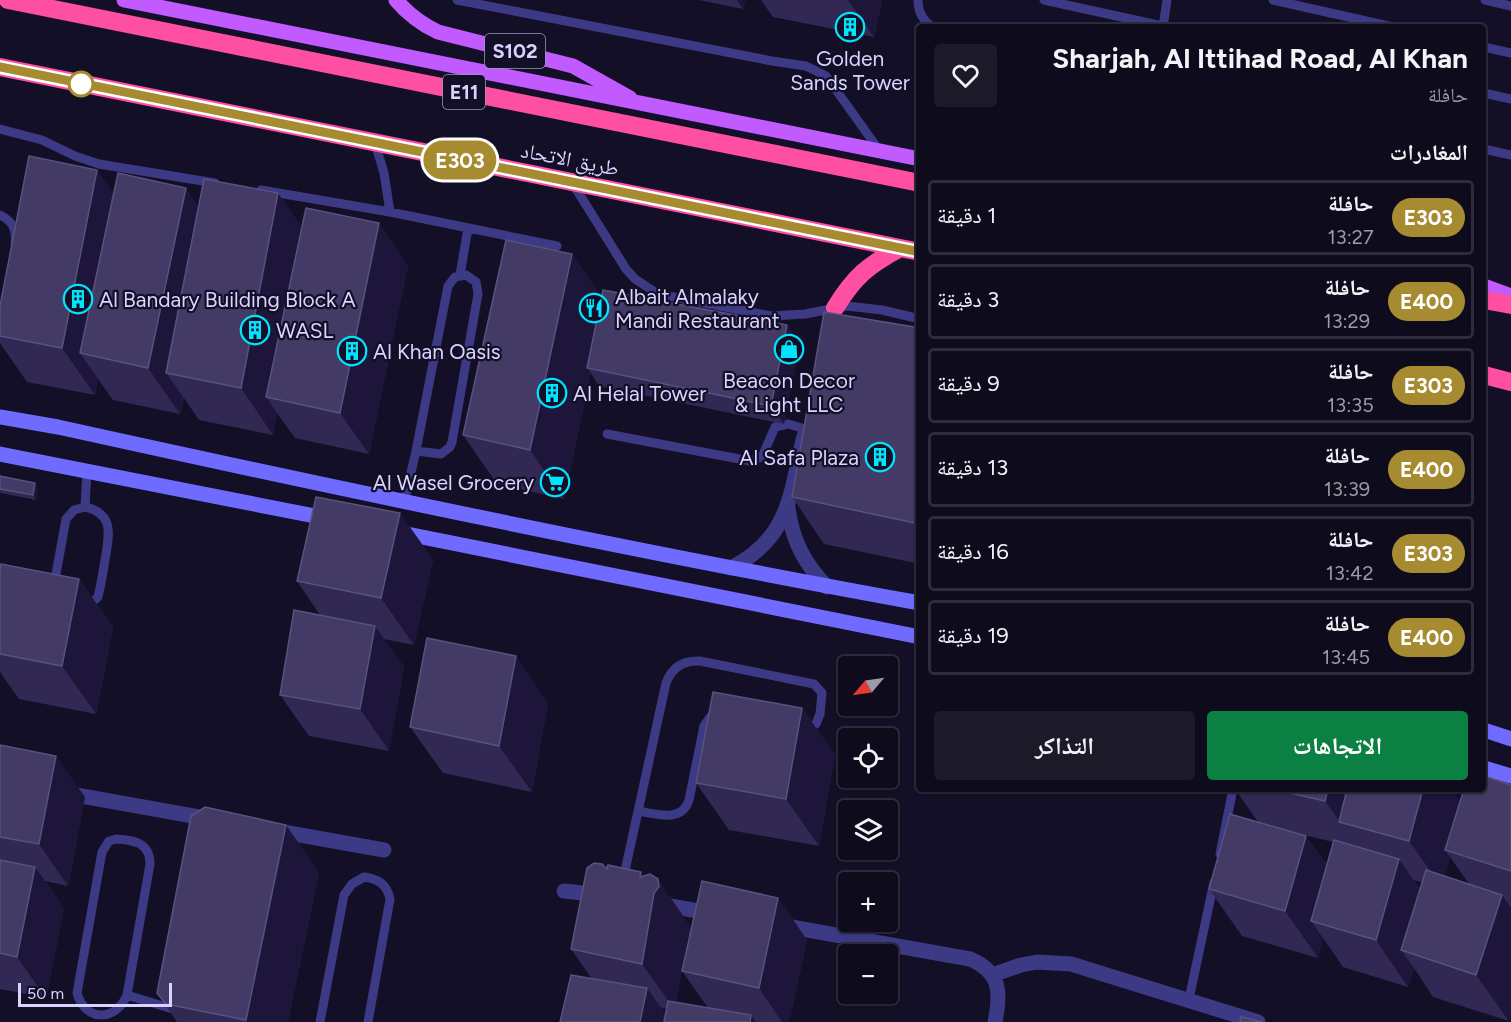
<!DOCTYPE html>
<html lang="ar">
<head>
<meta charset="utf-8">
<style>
	body { margin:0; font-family:Figtree,"Noto Naskh Arabic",sans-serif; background:#1c1929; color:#f1f3f6; direction:rtl; height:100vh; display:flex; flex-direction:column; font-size:22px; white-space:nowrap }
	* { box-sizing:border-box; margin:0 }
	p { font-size:20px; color:#9b9ba3 }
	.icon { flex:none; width:33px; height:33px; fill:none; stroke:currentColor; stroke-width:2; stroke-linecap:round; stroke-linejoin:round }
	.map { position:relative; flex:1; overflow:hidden; direction:ltr }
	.side { position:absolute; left:916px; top:24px; width:570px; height:768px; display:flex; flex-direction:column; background:#0e0b1c; border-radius:6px; box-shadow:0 2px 4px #0004,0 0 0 2px #2e2b3b; direction:rtl }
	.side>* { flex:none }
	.badge { padding:0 12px; border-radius:20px; font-size:21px; line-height:39px }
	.needle { width:39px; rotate:241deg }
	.buttons { position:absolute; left:838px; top:656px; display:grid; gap:12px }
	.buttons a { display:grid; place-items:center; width:60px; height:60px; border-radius:6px; background:#0e0b1c; box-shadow:0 2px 4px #0004,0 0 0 2px #2e2b3b; font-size:30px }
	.scale { position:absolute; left:18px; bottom:15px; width:154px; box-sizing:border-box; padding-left:6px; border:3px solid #d9d4ff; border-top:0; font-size:16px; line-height:21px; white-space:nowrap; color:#d9d4ff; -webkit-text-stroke:4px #130f26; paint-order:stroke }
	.map>.badge { position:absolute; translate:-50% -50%; box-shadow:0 0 0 3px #fff }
	h2 { padding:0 18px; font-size:22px; line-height:54px }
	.round { display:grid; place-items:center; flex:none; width:63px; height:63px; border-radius:6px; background:#1c1929 }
	.summary { display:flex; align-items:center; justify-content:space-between; height:102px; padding:0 18px }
	h1 { font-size:28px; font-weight:700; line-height:45px }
	.button { display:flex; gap:12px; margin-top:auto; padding:12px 18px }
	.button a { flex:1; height:69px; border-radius:6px; background:#0b8043; color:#fff; font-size:24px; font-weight:700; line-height:69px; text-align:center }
	.button a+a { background:#1c1929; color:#f1f3f6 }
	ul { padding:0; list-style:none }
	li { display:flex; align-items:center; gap:18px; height:75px; margin:0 12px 9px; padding:0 6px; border:3px solid #2e2b3b; border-radius:6px }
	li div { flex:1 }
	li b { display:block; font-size:22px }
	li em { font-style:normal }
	li .badge { min-width:66px; font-weight:700; text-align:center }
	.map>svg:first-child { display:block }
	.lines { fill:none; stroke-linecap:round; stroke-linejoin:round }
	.service { stroke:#3d3a85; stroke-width:9 }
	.minor { stroke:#3d3a85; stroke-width:15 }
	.secondary { stroke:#6f6bff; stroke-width:15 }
	.primary { stroke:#c25bff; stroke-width:15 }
	.motorway { stroke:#ff4fa3; stroke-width:18 }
	.wall { fill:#312854; fill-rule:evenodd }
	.shaded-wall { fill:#1d163a }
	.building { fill:#433a66; stroke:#5a527e; stroke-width:1.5 }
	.line-casing { stroke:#fff; stroke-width:14 }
	.line { stroke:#a78b30; stroke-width:9 }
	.stop-dot { fill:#fff; stroke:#a78b30; stroke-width:3 }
	.labels { text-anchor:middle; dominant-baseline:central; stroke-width:4.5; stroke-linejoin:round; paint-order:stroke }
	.shield { fill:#130f26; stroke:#9e99be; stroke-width:1.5 }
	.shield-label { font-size:20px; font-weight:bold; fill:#d9d4ff }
	.poi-label { font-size:21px; fill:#d9d4ff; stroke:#130f26; text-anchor:start }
	.street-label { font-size:21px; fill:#d9d4ff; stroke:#130f26 }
</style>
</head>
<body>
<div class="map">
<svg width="1511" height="1022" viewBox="0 0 1511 1022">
	<rect width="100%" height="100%" fill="#130f26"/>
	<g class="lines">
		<!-- service -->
		<path class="service" d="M457,0L772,61L806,66L826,76L879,150
			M918,0C918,12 923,21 933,27
			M1044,0L1167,27
			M1273,0L1393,27
			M1485,0L1511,6
			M1163,27L1167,0
			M1484,47L1511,53
			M1484,93L1511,99
			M0,129L42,140L75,156L99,164L215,183
			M375,143L384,173L390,212
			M1484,149L1511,155
			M573,184L626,269L635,279L658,294L771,316L805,314L847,306L882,310L920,319
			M261,190L390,212L557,246
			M0,215C12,221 17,229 15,242
			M460,275L468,228
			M607,434L750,461L762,457L775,427L788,424L805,429
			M404,503L416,451L448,286L455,277L466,275L476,282L478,294L452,442L450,447L441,454L416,451
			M85,507C115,514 109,535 105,560C103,572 101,585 98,597C89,608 75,604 63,601L55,591L54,585L66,519L74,510Z
			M85,507L87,470
			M638,811C656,814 682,823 689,800L704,726L710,717L716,714
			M116,839C133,840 150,842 150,864L127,995C116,1022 85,1022 77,993L102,852L109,841Z
			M1220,854L1233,789
			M623,880L666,683C672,667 683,660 700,661L814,684L822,693L820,714L816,724L804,728
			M127,995L176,1010
			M1189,999L1214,882
			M320,1022L344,895L352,884L364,877C378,879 387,884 390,899L368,1022"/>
		<!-- minor -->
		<path class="minor" d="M788,507C792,540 804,563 827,587
			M731,568C790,538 790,494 804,436
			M65,793L210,819
			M272,830L384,850
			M564,891L602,895
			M659,904L715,914
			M780,925L970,959C1001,972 1001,993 995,1022
			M992,975L1021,965L1037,962L1071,964L1258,1022"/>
		<!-- secondary -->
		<path class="secondary" d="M0,417L58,427C344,490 631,551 920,603
			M0,454L330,519
			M397,532L920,637
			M1484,730L1511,739
			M1484,768L1511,776"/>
		<!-- primary -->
		<path class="primary" d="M124,0L920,159
			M396,0C408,14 421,24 438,32L573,66L630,98
			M1484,286L1511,296"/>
		<!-- motorway -->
		<path class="motorway" d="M8,0L920,183
			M0,67L920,252
			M1484,300L1511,305
			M835,308C855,276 867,266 900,248
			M1484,375L1511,382"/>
	</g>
	<!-- wall -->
	<path class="wall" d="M699,0H745L743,9Z
		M761,0H882L874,37L773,17Z
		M114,194L198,206L302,227L408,265L369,454L295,438L277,413L273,435L199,420L184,398L180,414L113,400L98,379L95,395L27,382L0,343V306Z
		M572,254L601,297L787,325L800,343L784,424L599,386L591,373L564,499L497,484L463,435Z
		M920,328V564L824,544L792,497Z
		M0,476L38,487L36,500L1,493L0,491Z
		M400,513L433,560L414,645L384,639L404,667L389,751L309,736L280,695L320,615L297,581Z
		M0,571L79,579L113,627L96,714L19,699L0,672Z
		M548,703L532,792L443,773L410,727Z
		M802,708L835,755L819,846L729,830L696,783Z
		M0,745L85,797L68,886L45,881L64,908L46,998L0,989Z
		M1511,785V1015L1509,1021L1433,997L1414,968L1408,987L1343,967L1323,938L1318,958L1242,936L1209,889L1258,822L1235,789H1451L1460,802ZM1305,835L1333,842L1327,865ZM1450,857L1469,884L1445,876ZM1413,880L1422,882L1420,889Z
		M607,869L644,876L690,926L691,931L778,898L807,940L789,1022H560L592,979L571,949ZM690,936L682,971L708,1008L676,1003L687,940ZM661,1007L666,1009L665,1014Z
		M319,872L288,1022H177L157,993Z"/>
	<!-- shaded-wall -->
	<path class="shaded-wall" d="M737,0H745L743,9Z
		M848,0H882L874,37Z
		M97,170L130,217L80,353L98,379L95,395L62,348Z
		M186,188L218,235L166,373L184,398L180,414L148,368Z
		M278,193L311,240L266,397L277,413L273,435L241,388Z
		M379,223L408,265L369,454L340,413Z
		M572,254L606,303L587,368L591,373L564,499L530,450Z
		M787,325L800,343L784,424L771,406Z
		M35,483L38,487L36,500L33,495Z
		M400,513L433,560L414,645L381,598Z
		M79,579L113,627L96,714L62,666Z
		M375,626L404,667L389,751L360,709Z
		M516,656L548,703L532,792L499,746Z
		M802,708L835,755L819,846L786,799Z
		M56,756L85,797L68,886L39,844Z
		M1328,789H1372L1340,822L1325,801Z
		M1423,789H1451L1463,806L1445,850L1450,857L1442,887L1409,841Z
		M286,825L319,872L288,1022H247L246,1020Z
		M1306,836L1339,883L1311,921L1323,938L1318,958L1285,911Z
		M1399,859L1431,906L1401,950L1414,968L1408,987L1376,940Z
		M35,867L64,908L46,998L17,957Z
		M641,872L655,892L658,879L690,926L691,934L687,940L675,1010L642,964L640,877Z
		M1502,895L1511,908V1015L1509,1021L1476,975Z
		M778,898L807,940L789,1022H782L759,988Z
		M647,988L671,1022H640Z
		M751,1015L756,1022H750Z"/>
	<!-- building -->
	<path class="building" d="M29,156L97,170L62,348L0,336V306Z
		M118,173L186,188L148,368L80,353Z
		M204,179L278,193L241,388L166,373Z
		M306,208L379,223L340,413L266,397Z
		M506,240L572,254L530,450L463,435Z
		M603,290L787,325L771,406L587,368Z
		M824,312L920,328V524L792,497Z
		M0,476L35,483L33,495L0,489Z
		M316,497L400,513L381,598L297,581Z
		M1,564L79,579L62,666L0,654V571Z
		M294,610L375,626L360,709L280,695Z
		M427,638L516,656L499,746L410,727Z
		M713,692L802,708L786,799L696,783Z
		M0,745L56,756L39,844L0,837Z
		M1484,776L1511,785V871L1445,850L1464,789H1484Z
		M1273,789H1328L1325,801Z
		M1347,789H1423L1409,841L1339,822Z
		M205,807L286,825L246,1020L166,1004L157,993L191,816Z
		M1230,814L1306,836L1285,911L1209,889Z
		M1334,840L1399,859L1376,940L1311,921Z
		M0,860L35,867L17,957L0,953Z
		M594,863L602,864L607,869L608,865L641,872L640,877L650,874L658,879L659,887L654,893L642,964L571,949L587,868Z
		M1426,870L1502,895L1476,975L1401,950Z
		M702,881L778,898L759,988L682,971Z
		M571,975L647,988L640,1022H560Z
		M668,1001L751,1015L750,1022H664Z
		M1241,1017L1262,1022H1240Z"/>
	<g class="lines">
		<!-- line casing -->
		<g class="line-casing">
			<path id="line" d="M0,67L920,252"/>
		</g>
		<!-- line -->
		<use href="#line" class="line"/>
	</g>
	<!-- icons -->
	<defs>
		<g id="building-ring" transform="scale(1.5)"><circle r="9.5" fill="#130f26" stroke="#00e5ff" stroke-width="1.5"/><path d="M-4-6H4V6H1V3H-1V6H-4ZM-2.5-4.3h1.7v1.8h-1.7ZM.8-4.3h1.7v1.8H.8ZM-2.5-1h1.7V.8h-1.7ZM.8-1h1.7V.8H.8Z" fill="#00e5ff"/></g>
		<g id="restaurant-ring" transform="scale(1.5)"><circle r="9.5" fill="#130f26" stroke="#00e5ff" stroke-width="1.5"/><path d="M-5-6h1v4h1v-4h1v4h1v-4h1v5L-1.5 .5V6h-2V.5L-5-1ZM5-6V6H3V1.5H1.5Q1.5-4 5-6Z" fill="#00e5ff"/></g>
		<g id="shop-ring" transform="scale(1.5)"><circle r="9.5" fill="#130f26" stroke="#00e5ff" stroke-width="1.5"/><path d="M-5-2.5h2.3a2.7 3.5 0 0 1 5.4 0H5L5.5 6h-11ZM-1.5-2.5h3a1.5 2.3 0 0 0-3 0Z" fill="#00e5ff"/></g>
		<g id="supermarket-ring" transform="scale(1.5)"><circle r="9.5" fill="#130f26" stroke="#00e5ff" stroke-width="1.5"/><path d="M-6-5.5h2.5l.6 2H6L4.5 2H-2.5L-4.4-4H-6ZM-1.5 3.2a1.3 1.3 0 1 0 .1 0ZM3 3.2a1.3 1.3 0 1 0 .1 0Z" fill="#00e5ff"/></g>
	</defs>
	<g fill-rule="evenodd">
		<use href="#building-ring" x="850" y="27"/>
		<use href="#building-ring" x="78" y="299"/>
		<use href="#restaurant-ring" x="594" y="308"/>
		<use href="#building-ring" x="255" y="330"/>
		<use href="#shop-ring" x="789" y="349"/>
		<use href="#building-ring" x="352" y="351"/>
		<use href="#building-ring" x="552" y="393"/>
		<use href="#building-ring" x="880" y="457"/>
		<use href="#supermarket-ring" x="555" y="482"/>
	</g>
	<!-- markers -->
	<circle class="stop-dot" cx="81" cy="84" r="12"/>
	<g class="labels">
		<!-- shield labels -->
		<g class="shield">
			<rect x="485" y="34" width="60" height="34" rx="4.5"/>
			<rect x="443" y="75" width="42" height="34" rx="4.5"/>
		</g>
		<g class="shield-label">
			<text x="515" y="51">S102</text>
			<text x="464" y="92">E11</text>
		</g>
		<!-- poi labels -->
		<g class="poi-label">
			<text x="850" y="58" text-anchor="middle">Golden<tspan x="850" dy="24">Sands Tower</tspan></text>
			<text x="615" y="296">Albait Almalaky<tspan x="615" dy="24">Mandi Restaurant</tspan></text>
			<text x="99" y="299">Al Bandary Building Block A</text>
			<text x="276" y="330">WASL</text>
			<text x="373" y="351">Al Khan Oasis</text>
			<text x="789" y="380" text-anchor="middle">Beacon Decor<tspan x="789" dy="24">&amp; Light LLC</tspan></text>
			<text x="573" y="393">Al Helal Tower</text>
			<text x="859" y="457" text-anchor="end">Al Safa Plaza</text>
			<text x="534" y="482" text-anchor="end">Al Wasel Grocery</text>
		</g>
		<!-- street labels -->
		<g class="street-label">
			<text transform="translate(570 159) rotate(11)">طريق الاتحاد</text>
		</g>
	</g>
</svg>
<div class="buttons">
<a><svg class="needle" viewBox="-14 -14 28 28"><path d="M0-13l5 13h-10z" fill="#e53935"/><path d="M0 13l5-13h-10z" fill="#9b9ba3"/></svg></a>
<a><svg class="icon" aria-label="locate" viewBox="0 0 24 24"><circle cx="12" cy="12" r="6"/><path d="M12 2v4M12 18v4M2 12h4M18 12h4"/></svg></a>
<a><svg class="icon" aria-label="layers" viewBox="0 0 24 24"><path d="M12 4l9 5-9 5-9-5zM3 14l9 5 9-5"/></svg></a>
<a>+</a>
<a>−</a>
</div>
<div class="scale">50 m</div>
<b class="badge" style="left:460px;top:160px;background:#a78b30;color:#fff">E303</b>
<section class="side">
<div class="summary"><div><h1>Sharjah, Al Ittihad Road, Al Khan</h1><p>حافلة</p></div><a class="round"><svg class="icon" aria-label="heart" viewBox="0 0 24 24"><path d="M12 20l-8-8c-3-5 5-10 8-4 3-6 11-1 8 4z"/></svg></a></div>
<h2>المغادرات</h2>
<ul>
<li><span class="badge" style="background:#a78b30;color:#fff">E303</span><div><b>حافلة</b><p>13:27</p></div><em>1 دقيقة</em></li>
<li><span class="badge" style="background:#a78b30;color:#fff">E400</span><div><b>حافلة</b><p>13:29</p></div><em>3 دقيقة</em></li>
<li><span class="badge" style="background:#a78b30;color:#fff">E303</span><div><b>حافلة</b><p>13:35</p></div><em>9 دقيقة</em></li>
<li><span class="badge" style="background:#a78b30;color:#fff">E400</span><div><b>حافلة</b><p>13:39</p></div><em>13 دقيقة</em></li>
<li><span class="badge" style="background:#a78b30;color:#fff">E303</span><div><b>حافلة</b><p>13:42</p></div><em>16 دقيقة</em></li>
<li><span class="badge" style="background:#a78b30;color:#fff">E400</span><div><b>حافلة</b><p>13:45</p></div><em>19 دقيقة</em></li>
</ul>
<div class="button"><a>الاتجاهات</a><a>التذاكر</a></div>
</section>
</div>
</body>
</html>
